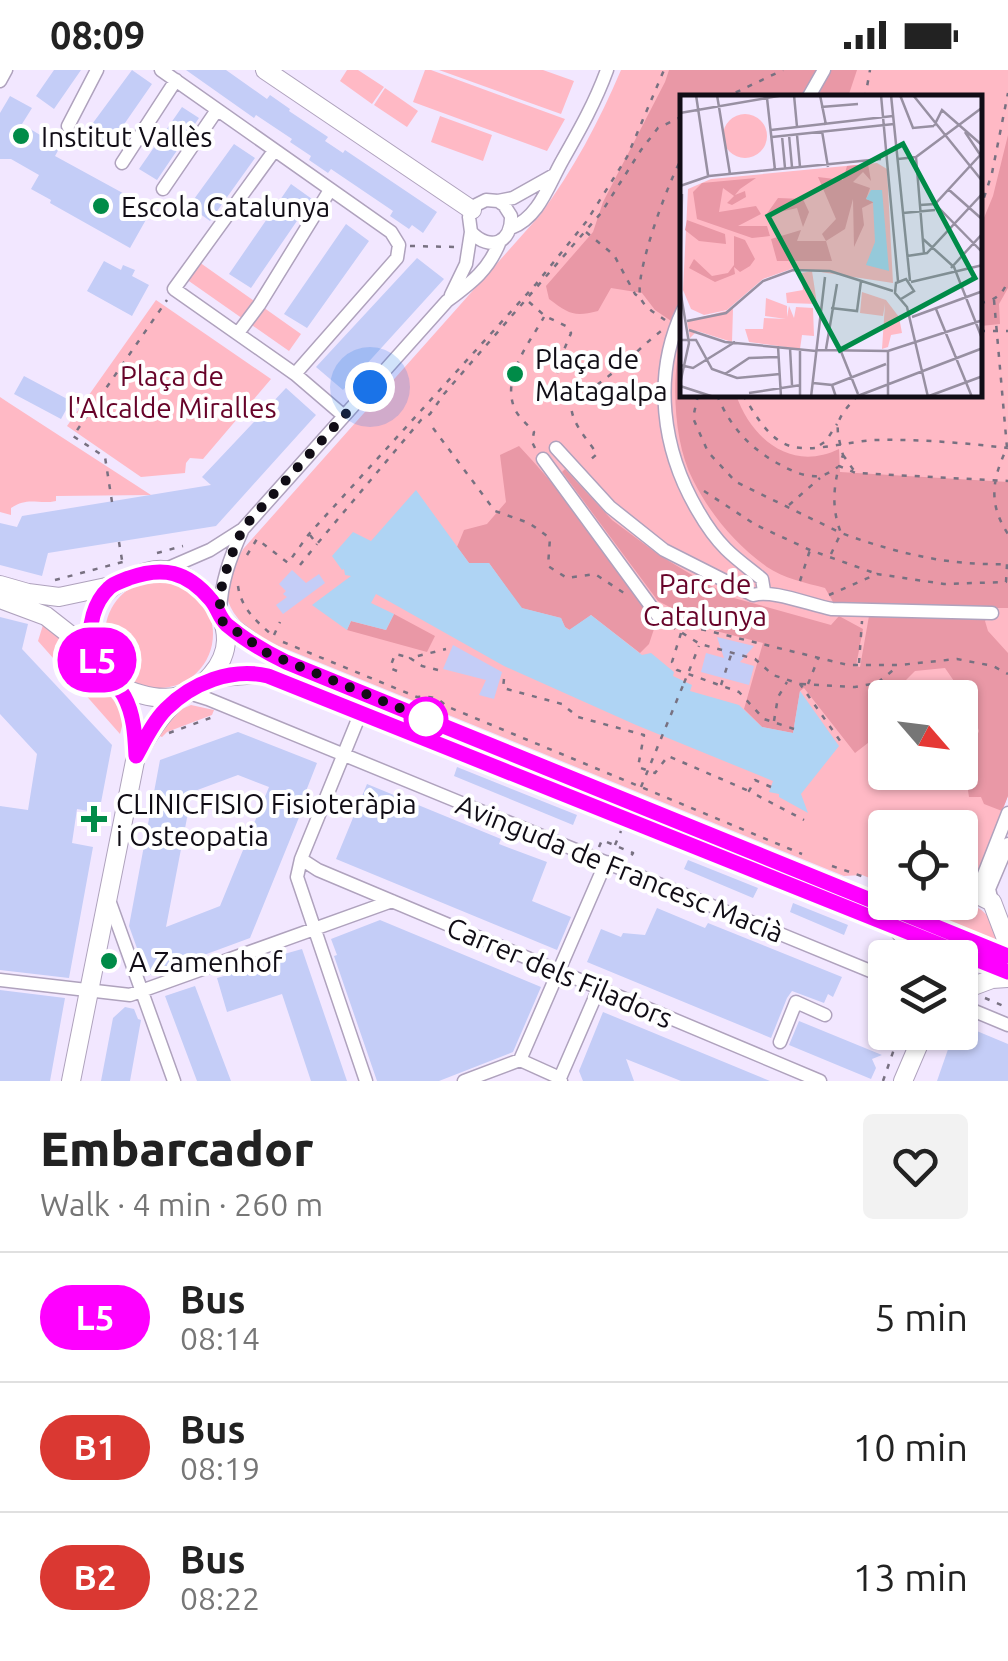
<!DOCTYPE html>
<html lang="en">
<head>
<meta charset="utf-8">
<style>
	body { margin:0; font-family:Ubuntu,sans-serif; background:#f2f2f2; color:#222; height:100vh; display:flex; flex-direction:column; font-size:38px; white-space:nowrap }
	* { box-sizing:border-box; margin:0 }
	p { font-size:32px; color:#767676 }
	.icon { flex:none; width:55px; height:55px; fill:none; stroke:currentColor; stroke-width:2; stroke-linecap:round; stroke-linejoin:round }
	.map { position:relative; height:1011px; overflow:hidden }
	.side { display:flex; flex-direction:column; background:#fff; flex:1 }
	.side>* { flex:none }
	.badge { padding:0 20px; border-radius:32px; font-size:35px; line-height:65px }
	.needle { width:65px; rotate:118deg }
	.buttons { position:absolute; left:868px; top:610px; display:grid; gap:20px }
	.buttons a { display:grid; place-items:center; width:110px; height:110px; border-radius:10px; background:#fff; box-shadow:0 2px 8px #0004; font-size:50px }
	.you { position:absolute; width:50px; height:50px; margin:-25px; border:8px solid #fff; border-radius:50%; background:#1a73e8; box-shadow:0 0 0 15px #1a73e833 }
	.map>.badge { position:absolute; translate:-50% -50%; box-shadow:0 0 0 5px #fff }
	.round { display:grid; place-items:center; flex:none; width:105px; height:105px; border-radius:10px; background:#f2f2f2 }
	.head { display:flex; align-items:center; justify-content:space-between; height:170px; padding:0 40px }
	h1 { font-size:48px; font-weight:800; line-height:75px }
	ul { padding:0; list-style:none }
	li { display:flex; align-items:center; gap:30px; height:130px; padding:0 40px; border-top:2px solid #e0e0e0 }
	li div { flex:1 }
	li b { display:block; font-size:38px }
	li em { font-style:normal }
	li .badge { min-width:110px; font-weight:700; text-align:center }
	.status { display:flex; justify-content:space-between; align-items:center; height:70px; padding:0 50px; background:#fff; direction:ltr }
	.status svg { height:28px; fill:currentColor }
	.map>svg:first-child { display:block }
	.green { fill:#ffb9c5; fill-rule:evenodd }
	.forest { fill:#e998a6 }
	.water { fill:#afd4f4 }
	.building { fill:#c4cdf7; fill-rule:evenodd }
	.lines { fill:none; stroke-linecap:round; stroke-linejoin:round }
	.street-casing { stroke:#afa2bd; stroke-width:15 }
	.secondary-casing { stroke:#afa2bd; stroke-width:20 }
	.path { stroke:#787181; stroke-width:2.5; stroke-dasharray:5 8; stroke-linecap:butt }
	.street { stroke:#fff; stroke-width:12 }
	.secondary { stroke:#fff; stroke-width:18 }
	.path-bridge { stroke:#787181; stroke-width:2.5; stroke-dasharray:5 8; stroke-linecap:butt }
	.line-casing { stroke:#fff; stroke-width:22 }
	.line { stroke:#fe00ff; stroke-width:15 }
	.walk { stroke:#110d16; stroke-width:10; stroke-dasharray:0 18 }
	.poi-dot { fill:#008b48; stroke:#fff; stroke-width:4 }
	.stop-dot { fill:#fff; stroke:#fe00ff; stroke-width:5 }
	.labels { text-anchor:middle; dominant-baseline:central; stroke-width:8; stroke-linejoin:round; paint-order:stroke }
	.poi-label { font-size:28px; fill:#110d16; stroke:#fff; text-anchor:start }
	.park-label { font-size:28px; fill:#670329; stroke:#fff }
	.street-label { font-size:28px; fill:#110d16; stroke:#fff }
	.inset-road { fill:none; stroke:#9890a2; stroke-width:2.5 }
	.view { fill:#008b48; fill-opacity:0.15; stroke:#008b48; stroke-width:5 }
	.inset-edge { fill:none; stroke:#110d16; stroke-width:5 }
</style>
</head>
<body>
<div class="status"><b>08:09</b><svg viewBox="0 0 49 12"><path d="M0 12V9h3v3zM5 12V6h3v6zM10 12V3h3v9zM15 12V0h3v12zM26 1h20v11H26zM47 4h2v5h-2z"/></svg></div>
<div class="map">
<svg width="1008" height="1011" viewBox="0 0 1008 1011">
	<rect width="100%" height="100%" fill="#f2e7ff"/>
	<!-- green -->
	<path class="green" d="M347,0H358L384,17L372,34L340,11Z
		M425,0H431L565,49L547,81L413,32Z
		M439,0H543L574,11L561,44Z
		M621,0H1008V726L978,802L971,812L960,819V758H885V814L862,805L844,806L259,568C222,539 216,517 244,478L540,145C573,100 599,52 621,0ZM683,28H980V325H683ZM885,628H960V702H885Z
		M385,18L418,41L407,57L374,35Z
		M440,46L492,65L483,91L431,72Z
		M199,192L301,264L289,281L186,209Z
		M156,230L271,309L203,389L190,388L186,393L185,403L141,407L67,356Z
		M0,327L9,333L151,425L56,426V431C38,435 29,426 11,438V445L0,442Z
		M105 564a54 54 0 1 1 108 0a54 54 0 1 1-108 0Z
		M43,555C75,568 72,582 91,605C100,617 115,628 121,642C125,649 122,656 120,664L38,571Z
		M191,635L214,640L212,645L167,662L162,667L157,665L173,643Z
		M970,835C988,839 994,855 997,871L941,848Z"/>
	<!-- forest -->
	<path class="forest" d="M669,0H857L848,27L683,28V244L677,255L655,240L642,223L611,218L598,241C574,247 569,244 549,229L546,216L593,162L603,132L665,12Z
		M1008,65V218L999,234L1000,254L981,256V155L993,126Z
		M683,259V325H736C752,370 792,402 839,379L840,402L1008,412V538H994L985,551L988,561L1008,583V726L1002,741L984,734L981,727H969L967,714L923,716L918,703L960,702V692L966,693L979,661L969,633L945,598L915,601L889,627L885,628V650L871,655L877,666L855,683L804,618L800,621L793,663L762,657L744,639L763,573L716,561L658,531L562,402L565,399L612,450L659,485L702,511L734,528L831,555L839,546L863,559L856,596L860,597L869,546L840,544L825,518C806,513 783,508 767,497C736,475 710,444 693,410C672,369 671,302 683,259Z
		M519,376C570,431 617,491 655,556L649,574L640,583L591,545L570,560L565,557L561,548L521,538L489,493H469L457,477L464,460L487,454L506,432L500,385Z
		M394,544L435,566L427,582L347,560L351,551L386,560Z"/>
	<!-- water -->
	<path class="water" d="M416,420L469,493H489L522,538L561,548L565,557L569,560L591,545L642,585L651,583L674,602L673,606L692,615L690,621L739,635L762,657L793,663L800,621L839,676L801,724L808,743L779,727V724L769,722L773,711L636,655L504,596L376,524L371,533L394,544L386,560L351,551L347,560L312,535L351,506L345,505L344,499L342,500L332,486L353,462L371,471Z"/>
	<!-- building -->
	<path class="building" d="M54,0H81L54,39L36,26Z
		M132,0L152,14L109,76L87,61Z
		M186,0H226L267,29L270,25L290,39L289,41L328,67L325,71L343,83L345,80L437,142L423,163L412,155L409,159L390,146L393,141L331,99L328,103L309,90L311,86L290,72L292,69L256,45L254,48Z
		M10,26L32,38L22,54L60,77L55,86L152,139L130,178L50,133L51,130L31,119L39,105L11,89H0V43Z
		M182,37L199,48L157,110L139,99Z
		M234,74L255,88L210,151L189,136Z
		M291,114L312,129L251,218L229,204Z
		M346,154L369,171L307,258L284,244Z
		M417,188L444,209L343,320L316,297Z
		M104,191L121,200L123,195L135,200L132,206L149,215L132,246L87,221Z
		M24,306L71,331L61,349L14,324Z
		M286,318L316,345L216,456L48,483L42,506L0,495V453L17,457L22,446L211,415L202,407Z
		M292,500L306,513L319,504L325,513L283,544L276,535L287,527L283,524L286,521L279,514Z
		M0,547L28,554L22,579L112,675L99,743L77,739L72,773L93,777L69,908L0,900V736L28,740L37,684L0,644Z
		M717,567L754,576L740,592L754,596L749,615L701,602L706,583L724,588Z
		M453,575L502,602L494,629L479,625L486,610L443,599Z
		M238,662L317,693L299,739L302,740L250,868L147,906L129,856L160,690ZM238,705L269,717L220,836L166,857L192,722Z
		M457,697L577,745L573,755L454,706Z
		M367,714L501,769L499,774L547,792L532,831L571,847L557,880L336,789Z
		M688,790L758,818L753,828L684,799Z
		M793,833L848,855L844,865L790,842Z
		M657,838L705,858L708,853L842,907L833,927L828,924L824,933L792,921L787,928L771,968L587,892L601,859L621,867L623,863L645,865Z
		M380,850L541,917L513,982L439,1011H377L334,886L337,885L331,869Z
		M302,879L347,1011H311L282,924L227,942L217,908L272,892L270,888Z
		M195,916L231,1011H197L165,926Z
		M0,920L65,928L50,1011H0Z
		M125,937L134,939L138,949L141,950L130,1011H101L113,948Z
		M603,942L770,1011H681L626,989L634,1011H583L579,1001Z
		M799,951L882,985L872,989L876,998L871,1009L789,975Z
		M960,954L1008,974V1011H937L954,962H960Z"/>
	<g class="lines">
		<!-- street casing -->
		<g class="street-casing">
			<path id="street" d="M161,0L391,162L399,175L397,188L295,304
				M0,11L6,0
				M808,28L824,0
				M68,56L97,0
				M274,81L174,219L295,304L344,346
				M122,93L176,10
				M163,119L217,40
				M511,158C539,147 548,116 562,91C579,61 595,33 607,0
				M471,162C490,182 512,173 511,146L504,135L498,131
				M451,225L466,194L471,162L469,147L476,135L486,130L498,131L513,128L554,105
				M683,240C652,306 662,380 698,441C706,455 715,468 726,479C737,490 750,499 762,509L764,521
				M238,263L259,235L330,120
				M556,378L610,437L664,480L753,525C772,519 810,535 832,539L992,543
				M543,389L661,550
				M166,499L210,480L243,459L447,231C471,213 489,200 500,171
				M220,542C221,512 230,488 242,461
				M189,623L208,629L885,907
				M363,637L301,789L297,807L366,1011
				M301,789L318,800L820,1011
				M968,826L979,817L1008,743
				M109,830L174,1011
				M992,832L989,819L1008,774
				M0,910L130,925L392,831
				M960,935L1008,955
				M780,972L796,932L825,945
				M520,990L606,792
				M464,1011L520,990L560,1008
				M561,1011L560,1008L599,918"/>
		</g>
		<!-- secondary casing -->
		<g class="secondary-casing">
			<path id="secondary" d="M265,0L472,140
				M0,515L28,523L59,527L111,516
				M0,529L46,546L92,582
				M223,551L257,576L286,592L1008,886
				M209,608L259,604L278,609L1008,902
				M136,686C149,664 160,645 179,628
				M960,829L978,825L992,832L1008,874
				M908,842L931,840L951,832
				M900,862L909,871L918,888
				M960,921L992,909L1008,908
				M71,1011L136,686C135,666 134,644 124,627C111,604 88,590 90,561C92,536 104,517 128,509C138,505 153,498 165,500C196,505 226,538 226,570C226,582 220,595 212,604C185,637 149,631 115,614
				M903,1011L924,962"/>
		</g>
		<!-- path -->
		<path class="path" d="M724,28L783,0
			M865,28L870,0
			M980,140L992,103L1008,23
			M586,162L614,185L635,224L640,228
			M410,176L457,177
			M994,230L1007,378C992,409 988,434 1008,464
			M529,232L545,246L568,257L571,263C562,287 546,308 569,328C600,321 635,281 661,261
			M980,233C996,230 1002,225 1008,211
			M665,250C657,244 646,239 641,229C632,208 670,107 683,86
			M980,261H1008
			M698,325L693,348L708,382L736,412L841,463C832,440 833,420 839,396
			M717,325C732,362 757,385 793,401C802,405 815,408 824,405C829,403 833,400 838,397
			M743,325C755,344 768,369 790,376C812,383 850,371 875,370C919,369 965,373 1008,378
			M858,325C835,351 834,352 843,385L839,396L856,403L1008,411
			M572,328C567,349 586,367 597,384L589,391
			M433,358L495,441L529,453L550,468L548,496L567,508L595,504L624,523
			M820,375L826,371L837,354
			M535,378L532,372L534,362C528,355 517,346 514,337C502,306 530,272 544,247
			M843,385L855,402
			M704,421L756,455L810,480L877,504
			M112,432L105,387L73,366L167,230
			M789,435L820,408
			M310,465L317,474L421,350L430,344L444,324L601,143L641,80L658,58L683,46
			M119,472L122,490
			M157,483L183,476
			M831,484L841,463C896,483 949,496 1007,494
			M247,485L257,469L288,493L309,464L536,214L586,152L627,87L664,0
			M300,495L317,474
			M55,510L130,490
			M800,511L810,480
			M238,516C241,538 256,551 272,565
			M829,525L877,504L944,514L1006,512L1007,494
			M676,553L848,595H899L957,589L993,596L1008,604
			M671,556L700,574L755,589L773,605L800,614L843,675
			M681,563L672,592L677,600L739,622L764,649L794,659
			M274,565L280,552
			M283,572L417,627C429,626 438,627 446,636L802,784
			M859,593L862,551
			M438,600L422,596L410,588L446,579
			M397,601L390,598L395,584L408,587
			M689,601L699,576
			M504,609L503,618L562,634L578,647L644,665L638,697L655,703L668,686L749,721
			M801,614L855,617L877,613L897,597
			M808,614L818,589
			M721,615L731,585
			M774,651L778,627L787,612
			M169,663L213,647
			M641,717L684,613
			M771,717L755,710L749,721L804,750
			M615,775L621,761
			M599,777L602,770L633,783L630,788
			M875,788L885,792
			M832,796L885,814
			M985,928L1008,938
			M883,1011L900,962"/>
		<!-- street -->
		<use href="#street" class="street"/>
		<!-- secondary -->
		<use href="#secondary" class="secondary"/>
		<!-- path-bridge -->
		<path class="path-bridge" d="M684,613L689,601"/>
	</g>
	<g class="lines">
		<!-- line casing -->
		<g class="line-casing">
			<path id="line" d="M1008,886L286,592C265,582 245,570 227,555C219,548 218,538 211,530C187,501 163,496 129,508C122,511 114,513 109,518C94,532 88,556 91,575C94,596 114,609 124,626C134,644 135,666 136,686C145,670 153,652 166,639C192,613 232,597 268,606L1008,902"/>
		</g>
		<!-- line -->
		<use href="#line" class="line"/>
		<!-- walk -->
		<path class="walk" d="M370,317L243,458L229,491L220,523V544L222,551L267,583L426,649"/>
	</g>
	<!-- markers -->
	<g class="poi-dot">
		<circle cx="21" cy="66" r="10"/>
		<circle cx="101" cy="136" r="10"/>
		<circle cx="515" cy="304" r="10"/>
		<path d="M89 734h10v10h10v10h-10v10h-10v-10h-10v-10h10z"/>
		<circle cx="109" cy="891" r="10"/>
	</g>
	<circle class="stop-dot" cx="426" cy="649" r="20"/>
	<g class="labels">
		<!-- poi labels -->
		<g class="poi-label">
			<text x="41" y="66">Institut Vallès</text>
			<text x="121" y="136">Escola Catalunya</text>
			<text x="535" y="288">Plaça de<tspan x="535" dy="32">Matagalpa</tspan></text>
			<text x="116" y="733">CLINICFISIO Fisioteràpia<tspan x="116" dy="32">i Osteopatia</tspan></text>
			<text x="129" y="891">A Zamenhof</text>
		</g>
		<!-- park labels -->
		<g class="park-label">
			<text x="172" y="305">Plaça de<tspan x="172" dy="32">l'Alcalde Miralles</tspan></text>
			<text x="705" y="513">Parc de<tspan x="705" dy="32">Catalunya</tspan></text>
		</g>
		<!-- street labels -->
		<g class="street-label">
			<text transform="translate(620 798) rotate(22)">Avinguda de Francesc Macià</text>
			<text transform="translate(560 902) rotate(23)">Carrer dels Filadors</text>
		</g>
	</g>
	<!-- overview -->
	<g transform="translate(680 25)">
		<rect width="302" height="302" fill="#f2e7ff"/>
		<path d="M43 41a22 22 0 1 1 44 0a22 22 0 1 1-44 0ZM197,68L207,74L213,188L114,173L83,184L47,215L24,220L11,214L3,195L8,94L31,84ZM132,176L137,209L107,208L106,198L123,195L121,178ZM182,197L206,205L219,222L222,238L211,240L208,252L202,254L205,209L203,221L180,218ZM86,203L107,211V222L109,211L114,223L116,212L133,213L134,241L122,240L120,254L69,247L65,234H83L84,223L106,224L85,221ZM53,214L52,247L17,236L10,243L7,226Z" fill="#ffb9c5"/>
		<path d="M188,69L191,86L183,77L173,87L190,93L186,104L194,107L182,113L184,130L174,152L173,104L165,134L146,146L142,139L156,124L138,82L163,85L167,71ZM76,83L60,94L55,100L65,96L66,102L52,110L47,108L54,101L43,93L39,117L76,111L81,119L58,131H87L90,141L72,143L17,124L13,97L22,88ZM98,103L123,104L129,117L123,132L117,113L86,120ZM7,125L45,139L46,149L19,146L5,135ZM121,135L117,146H146L152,166H97L91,144ZM54,141L65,145L75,164L70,171L60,177L54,172L55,179L35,187L9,173L14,164L32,181L48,178L54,170Z" fill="#e998a6"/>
		<path d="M191,95H202L209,176L186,170L195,147L193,107L186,104Z" fill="#afd4f4"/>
		<path class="inset-road" d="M16,0L28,80M37,0L50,79M114,0L117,32M140,0L146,30M201,0L218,186M211,0L230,186M220,0L233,33L254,31M233,0L303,87M87,3L95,75M141,12L178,9M0,18L104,0M254,31L262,15L303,51M91,35L213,21M142,36L148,72M285,37L303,64M109,40L112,72M117,40L120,72M102,41L105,73M92,42L214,29M236,62L244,159M218,64L236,62L303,12M0,91L29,81L201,64M268,94L303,125M255,109L303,158M240,110L255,109L303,57M223,118L255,115M243,144L274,172L303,246M227,161L247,158L303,98M271,173L303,138M231,187L303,170M221,204L234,196L226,184L216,188L215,198L227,212L248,302M151,213L177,216L181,186M256,214L292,302M232,222L303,196M0,224V264M7,226L46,218L83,186L113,175L150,176L213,196M9,235L45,247L136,256M0,245H16L32,274L57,283L100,279M98,251L101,302M110,253L112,290M146,254L157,189M160,254L178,299M136,255L208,256L303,225M0,270L13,273L55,247M45,279L69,263L98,262M133,288L152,290L156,302M0,289L9,248L0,194L2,99M152,290L206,269M0,291L34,302M69,298L121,290M249,301L303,281M120,302V255M131,302L145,182M175,302L303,253M208,302V256"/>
		<path class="view" d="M223,49L295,183L160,255L88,121Z"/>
		<rect width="302" height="302" class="inset-edge"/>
	</g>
</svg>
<div class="buttons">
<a><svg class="needle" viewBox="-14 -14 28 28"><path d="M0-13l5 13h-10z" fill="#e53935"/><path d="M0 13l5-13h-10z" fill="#767676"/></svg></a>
<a><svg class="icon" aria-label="locate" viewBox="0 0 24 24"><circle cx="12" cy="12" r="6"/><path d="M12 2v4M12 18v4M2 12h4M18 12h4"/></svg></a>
<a><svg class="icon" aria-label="layers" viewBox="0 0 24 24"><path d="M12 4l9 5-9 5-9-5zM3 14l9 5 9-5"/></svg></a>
</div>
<div class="you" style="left:370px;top:317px"></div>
<b class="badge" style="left:97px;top:590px;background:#fe00ff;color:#fff">L5</b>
</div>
<section class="side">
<div class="head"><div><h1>Embarcador</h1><p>Walk · 4 min · 260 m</p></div><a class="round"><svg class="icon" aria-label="heart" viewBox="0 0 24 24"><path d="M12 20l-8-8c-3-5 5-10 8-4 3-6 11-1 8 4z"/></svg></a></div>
<ul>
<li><span class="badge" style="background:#fe00ff;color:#fff">L5</span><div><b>Bus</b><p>08:14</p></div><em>5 min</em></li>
<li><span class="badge" style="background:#da3832;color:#fff">B1</span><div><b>Bus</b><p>08:19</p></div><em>10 min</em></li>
<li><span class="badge" style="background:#da3832;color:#fff">B2</span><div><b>Bus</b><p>08:22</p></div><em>13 min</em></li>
</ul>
</section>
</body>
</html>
